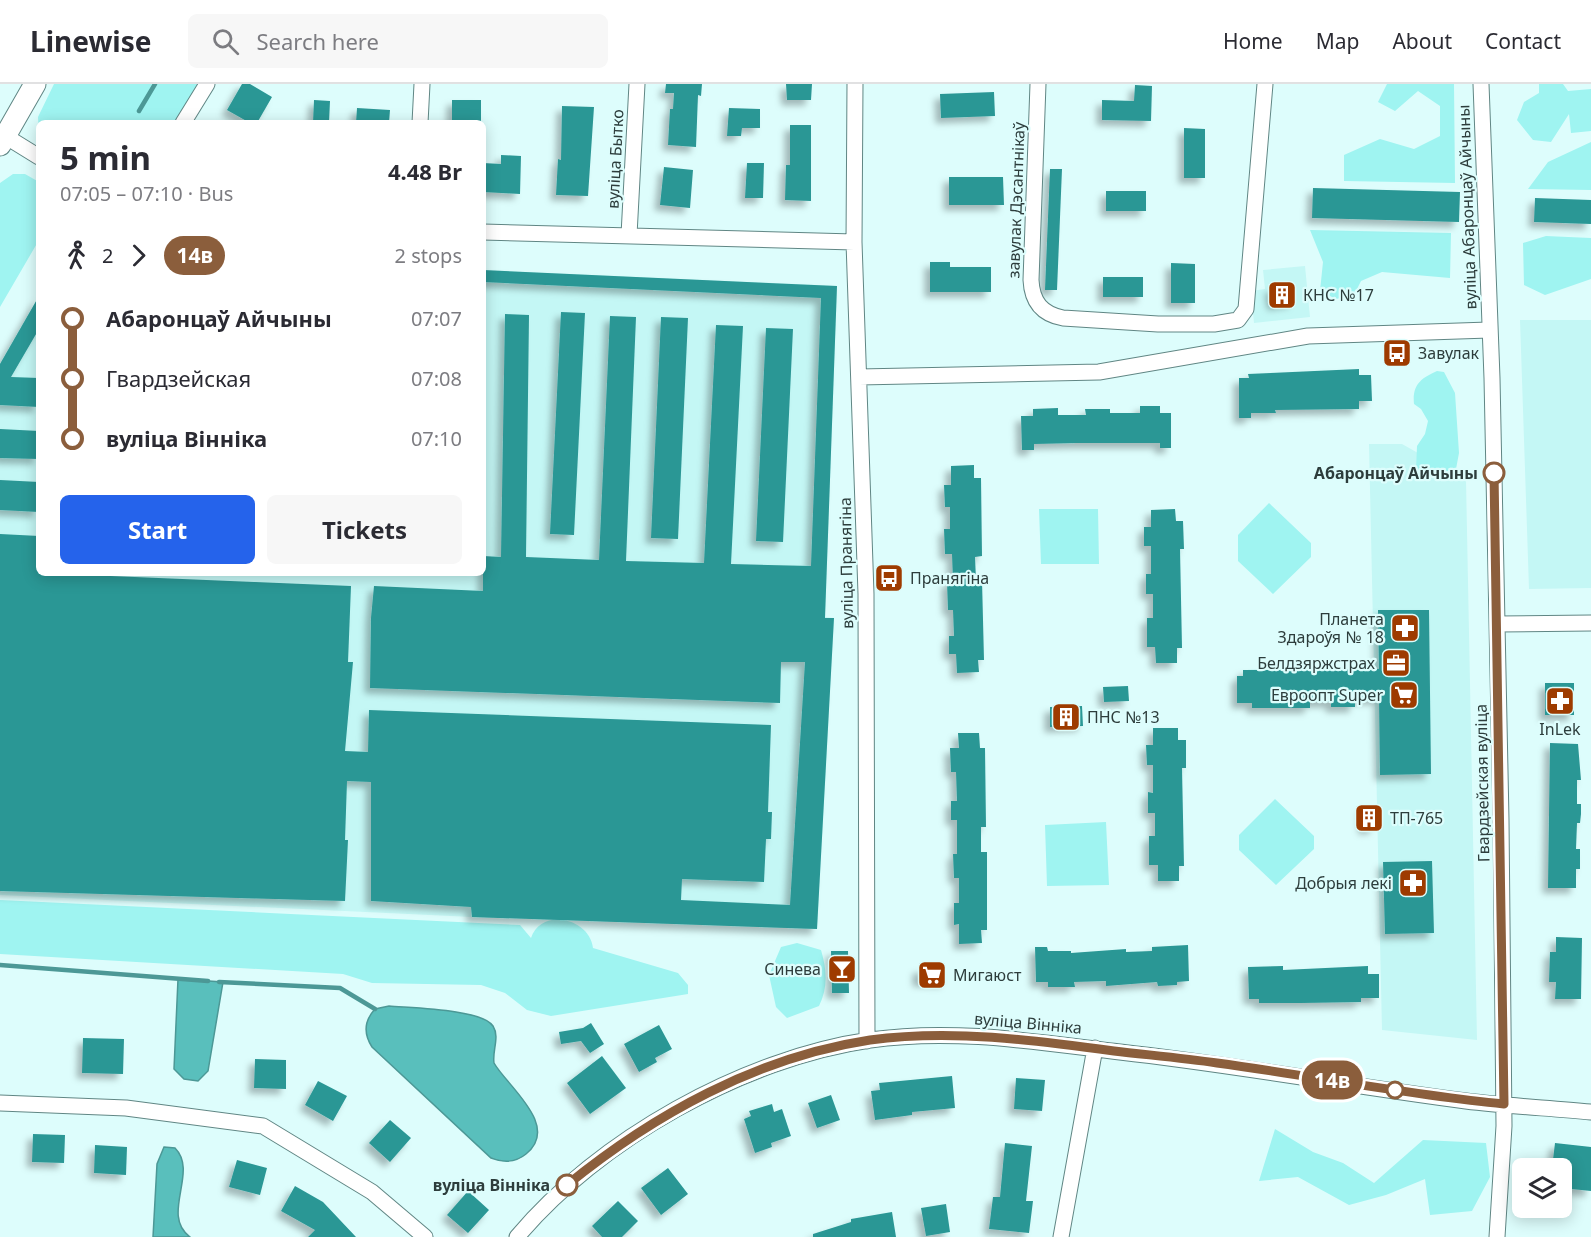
<!DOCTYPE html>
<html lang="en">
<head>
<meta charset="utf-8">
<style>
	body { margin:0; font-family:"Noto Sans",sans-serif; background:#f7f7f7; color:#2b2b33; height:100vh; display:flex; flex-direction:column; font-size:22px; white-space:nowrap }
	* { box-sizing:border-box; margin:0 }
	p { font-size:20px; color:#7c7c81 }
	.icon { flex:none; width:33px; height:33px; fill:none; stroke:currentColor; stroke-width:2; stroke-linecap:round; stroke-linejoin:round }
	.map { position:relative; flex:1; overflow:hidden }
	.drawer { position:absolute; left:36px; top:36px; width:450px; height:456px; display:flex; flex-direction:column; background:#fff; border-radius:9px; box-shadow:0 3px 15px #0003 }
	.drawer>* { flex:none }
	.badge { padding:0 12px; border-radius:20px; font-size:21px; line-height:39px }
	.fabs { position:absolute; left:1512px; top:1074px; display:grid; gap:12px }
	.fabs a { display:grid; place-items:center; width:60px; height:60px; border-radius:9px; background:#fff; box-shadow:0 3px 15px #0003; font-size:30px }
	.map>.badge { position:absolute; translate:-50% -50%; box-shadow:0 0 0 3px #fff }
	.legs { display:flex; align-items:center; gap:9px; height:66px; padding:0 24px; font-size:20px }
	.legs p { margin-inline-start:auto }
	.summary { display:flex; align-items:center; justify-content:space-between; height:102px; padding:0 24px }
	h1 { font-size:33px; font-weight:700; line-height:45px }
	.action { display:flex; gap:12px; margin-top:auto; padding:12px 24px }
	.action a { flex:1; height:69px; border-radius:9px; background:#2563eb; color:#fff; font-size:24px; font-weight:700; line-height:69px; text-align:center }
	.action a+a { background:#f7f7f7; color:#2b2b33 }
	ul { padding:0 24px; list-style:none }
	li { display:flex; align-items:center; gap:21px; height:60px; font-size:22px }
	li i { display:grid; place-items:center; width:9px; height:100%; margin:0 8px; background:currentColor }
	li i::after { content:''; width:15px; height:15px; margin:-8px; border:4px solid; border-radius:50%; background:#fff }
	li p { margin-inline-start:auto }
	li:first-child i { background:linear-gradient(#0000 50%,currentColor 0) }
	li:last-child i { background:linear-gradient(currentColor 50%,#0000 0) }
	header { display:flex; align-items:center; gap:36px; box-sizing:border-box; height:84px; padding:0 30px; background:#fff; border-bottom:2px solid #e1e1e2 }
	header strong { font-size:28px }
	nav { display:flex; gap:33px; margin-inline-start:auto; font-size:21px }
	.search { width:420px; height:54px; background:#f7f7f7; display:flex; align-items:center; gap:15px; box-sizing:border-box; padding:0 21px; border-radius:9px; color:#7c7c81; font-size:22px }
	.map>svg:first-child { display:block }
	.built { fill:#c4f7f5 }
	.green { fill:#9ff4f1 }
	.water { fill:#59bfbc; stroke:#4c9896; stroke-width:1.5 }
	.lines { fill:none; stroke-linecap:round; stroke-linejoin:round }
	.stream { stroke:#4c9896; stroke-width:4.5 }
	.building { fill:#2a9795; filter:url(#shadow) }
	.minor-casing { stroke:#608684; stroke-width:17 }
	.highway-casing { stroke:#608684; stroke-width:23 }
	.minor { stroke:#fff; stroke-width:15 }
	.highway { stroke:#fff; stroke-width:21 }
	.line-1-casing { stroke:#fff; stroke-width:14 }
	.line-1 { stroke:#8b5e3c; stroke-width:9 }
	.stop-1-dot { fill:#fff; stroke:#8b5e3c; stroke-width:3 }
	.labels { text-anchor:middle; dominant-baseline:central; stroke-width:4.5; stroke-linejoin:round; paint-order:stroke }
	.street-label { font-size:16px; fill:#2d3d3c; stroke:#ddfdfc }
	.poi-label { font-size:16px; fill:#2d3d3c; stroke:#ddfdfc; text-anchor:start }
	.stop-label { font-size:16px; font-weight:bold; fill:#2d3d3c; stroke:#ddfdfc; text-anchor:end }
</style>
</head>
<body>
<header>
<strong>Linewise</strong>
<div class="search"><svg class="icon" aria-label="search" viewBox="0 0 24 24"><circle cx="10" cy="10" r="6"/><path d="M15 15l6 6"/></svg>Search here</div>
<nav><a>Home</a><a>Map</a><a>About</a><a>Contact</a></nav>
</header>
<div class="map">
<svg width="1591" height="1153" viewBox="0 0 1591 1153">
	<defs>
		<filter id="shadow"><feDropShadow dx="-5.5" dy="5.5" stdDeviation="3" flood-color="#0004"/></filter>
	</defs>
	<rect width="100%" height="100%" fill="#ddfdfc"/>
	<!-- built -->
	<path class="built" d="M1305,182L1310,233L1254,239L1251,207L1265,205L1263,186Z
		M483,186L837,202L825,533L834,534L817,845L472,833L0,811V280L39,212V489H483Z
		M1520,236H1591V504L1529,505Z
		M1369,360H1402L1466,396L1477,956L1382,946Z"/>
	<!-- green -->
	<path class="green" d="M54,0H201L178,39H39V52L38,33Z
		M1387,0H1454L1455,99L1344,97V71L1380,55L1414,65L1440,52V22L1418,7L1395,27L1378,18Z
		M1539,0H1563L1568,7L1591,5V47L1571,49L1569,30L1551,58L1533,56L1517,36L1524,18L1539,9Z
		M1591,58V106L1528,105L1548,78Z
		M13,90H25L39,98V156L0,223V99Z
		M1310,146L1451,149L1450,194L1382,188L1361,197L1354,211L1336,215L1320,207L1323,178Z
		M1546,152L1591,154V195L1545,211L1524,201L1523,159Z
		M1437,287L1444,288L1455,309L1459,369L1456,385L1448,391L1416,386L1417,362L1425,350L1428,337L1421,325L1414,320C1412,301 1421,294 1437,287Z
		M1269,419L1311,459V473L1273,510L1238,477V451Z
		M1039,425H1098L1099,480H1041Z
		M1275,715L1314,752V765L1276,801L1239,766V751Z
		M1106,738L1109,801L1047,802L1045,741Z
		M0,816L520,841L531,854C541,823 590,834 593,864L678,889L688,901V910L551,932L527,926L505,909L481,901L372,899L343,890L0,870Z
		M797,859L821,866C827,886 828,904 819,922L787,934L776,923L769,891L781,863Z
		M1275,1045L1313,1068L1343,1079L1374,1099L1423,1056L1486,1059L1490,1093L1472,1127L1430,1131L1425,1095L1386,1111L1349,1121L1298,1093L1259,1097Z"/>
	<!-- water -->
	<path class="water" d="M178,895L223,898L208,987L198,997L184,995L174,985Z
		M389,922C410,924 482,925 493,942C500,953 492,967 494,979C507,1002 561,1042 526,1070C515,1079 504,1079 491,1074L372,963C363,949 364,937 375,925Z
		M164,1063L175,1064C199,1088 160,1131 190,1153H153L157,1080Z"/>
	<g class="lines">
		<!-- stream -->
		<path class="stream" d="M139,27L155,0
			M0,881L208,897
			M219,898L340,904L375,925"/>
	</g>
	<!-- building -->
	<path class="building" d="M242,0H250L272,13L257,39H250L227,26Z
		M666,0H702L701,12L698,11L696,63L668,61L670,25H673L674,9H665Z
		M786,0H812L811,16H787Z
		M1135,1L1152,2L1151,37L1102,36V16L1134,17Z
		M994,8L995,32L941,34L940,10Z
		M314,16L330,17L329,39H313Z
		M452,16H481V39H452Z
		M562,22L594,23L588,112L556,111L558,75L561,76Z
		M357,24L390,26L389,39H356Z
		M729,24L760,25V44H742L741,52H727Z
		M790,41H811V117L785,116L786,81H790Z
		M1184,44L1205,45V94H1184Z
		M501,71L521,72L520,110L483,108V79L501,80Z
		M747,79H764L763,114H745Z
		M664,83L693,86L690,124L660,121Z
		M1050,85H1062L1057,206H1045Z
		M949,93H1003L1004,121H949Z
		M1313,104L1460,108L1459,138L1312,134Z
		M1106,107H1146V127H1106Z
		M1535,114L1591,116V140L1534,138Z
		M930,178H950V183H991V208H930Z
		M1171,179L1195,180V219H1171Z
		M483,186L837,202L825,534H834L817,845L472,833L471,823L371,817V698L347,697L345,756H348L345,817L0,807V450L39,452V489L351,502L348,578H353L345,667L368,668L369,626L771,641L768,728H772L771,755H766L764,798L682,795L681,816L790,821L805,578H781L780,619L370,604L371,534L374,502L483,507V472L501,473L505,230L529,231L526,473L599,476L610,232L636,233L626,477L704,479L716,241L743,242L731,480L811,482L821,214L483,198Z
		M1103,193H1143V213H1103Z
		M1292,201L1294,218L1273,221L1270,204Z
		M39,212V245L11,293L39,294V323L0,321V280Z
		M561,228L585,229L574,451L550,450Z
		M661,233L688,234L678,455L651,454Z
		M766,244L793,245L783,458L756,457Z
		M1359,285V291H1371L1372,317H1359V325L1275,326L1276,329H1251V334H1239V294H1249L1248,290Z
		M1140,322H1160V329H1171V364H1160V359H1076L1034,360V366H1022L1021,332H1033V325L1058,324V331H1086L1085,325H1110V329H1140Z
		M0,345L39,347V375L0,374Z
		M974,381V394H981L982,472L975,473L976,496H982L984,576H978L979,588L957,589L956,570H949V552H954L953,526H948L947,498L953,497L952,470H945L944,445H950V423H945L944,401H951V382Z
		M0,396L39,398V428L0,426Z
		M1175,425L1176,437H1183L1184,465H1180L1182,564H1177V579H1156L1155,563H1147V534H1153V510H1146V490H1151V462H1144V443H1151V426Z
		M1378,526H1429L1431,690L1380,691L1379,615H1355V623H1331V618H1310V624H1252V619H1237V592H1243V586L1379,585Z
		M1545,599H1574V631H1545Z
		M1128,602L1129,617L1104,618L1103,603Z
		M1082,622L1083,642L1050,643V623Z
		M1153,644H1178V656H1186V684H1182L1184,782H1179V797H1158V781H1149V752H1155V729H1148V708L1153,709V681H1147L1146,661H1153Z
		M958,649H979L980,664H985L986,743H981V768H987V846H981L982,859L959,860V840L954,841V819H959V794H954L953,770H957V736H951V717H957L956,688H951L950,664H959Z
		M1550,659L1578,660L1581,696H1577V720H1581V730L1580,739H1577L1576,765H1580V785H1576V804H1548Z
		M1363,723H1375V744L1364,745Z
		M1432,777L1434,849L1385,850L1383,778Z
		M1556,853L1582,854L1581,915H1555L1556,898H1549L1550,868H1556Z
		M1188,861L1189,897L1177,898V901L1158,902L1157,898L1106,902V897L1074,898L1075,903H1048V898H1036L1035,863H1047L1048,867H1071V869L1126,865V868L1152,867V863Z
		M831,867H848L849,909H832Z
		M1283,882V886L1368,882V890H1379V914H1361V918L1301,919H1259V915H1249L1248,883Z
		M918,884H946V898L918,897Z
		M591,939L604,960L590,969L581,957L561,960L559,948L583,944Z
		M659,941L672,965L655,974L657,978L639,988L624,960Z
		M83,954L124,955L123,990L82,989Z
		M602,972L626,1004L590,1030L567,999Z
		M255,975L286,976V1005L254,1004Z
		M952,992L955,1024L912,1028V1031L875,1036L871,1007L880,1006L879,999Z
		M1016,994L1045,996L1042,1027L1014,1025Z
		M318,997L347,1012L333,1037L305,1021Z
		M831,1011L840,1036L817,1044L808,1019Z
		M772,1020L774,1028L782,1025L791,1052L771,1059L772,1063L755,1069L744,1035L751,1032L749,1027Z
		M390,1036L411,1054L390,1078L369,1059Z
		M33,1050L65,1051L64,1079L32,1078Z
		M1005,1059L1032,1062L1026,1117H1033L1029,1149L989,1145L993,1113H1000Z
		M1555,1059L1591,1063V1107L1562,1104V1084H1552Z
		M95,1061L127,1063L126,1091L94,1089Z
		M237,1076L267,1084L260,1111L229,1103Z
		M668,1084L688,1110L661,1131L641,1104Z
		M295,1102L323,1118L356,1153H308L315,1146L281,1127Z
		M468,1107L489,1126L468,1149L447,1131Z
		M618,1117L638,1137L622,1153H602L592,1142Z
		M946,1120L950,1148L926,1152L921,1124Z
		M892,1128L896,1153H813V1150L851,1138V1135Z"/>
	<g class="lines">
		<!-- minor casing -->
		<g class="minor-casing">
			<path id="minor" d="M855,0L854,158L866,510L867,957
				M1038,0L1031,196C1032,218 1042,230 1063,234L1158,240H1214L1238,236L1246,225L1265,0
				M1481,0L1492,294L1501,736L1504,1042L1497,1153
				M183,39L207,0
				M420,39L422,0
				M5,52L39,73
				M483,148L854,158
				M629,151L637,0
				M859,293L1099,288L1308,252L1489,246
				M1498,540L1591,539
				M0,1019L126,1024L263,1042L372,1108L425,1153
				M517,1153C598,1056 744,974 870,956C954,944 1037,958 1120,968C1236,981 1350,1002 1466,1017C1507,1022 1549,1024 1591,1028
				M1061,1153L1095,964"/>
		</g>
		<!-- highway casing -->
		<g class="highway-casing">
			<path id="highway" d="M0,61L35,0"/>
		</g>
		<!-- minor -->
		<use href="#minor" class="minor"/>
		<!-- highway -->
		<use href="#highway" class="highway"/>
	</g>
	<g class="lines">
		<!-- line-1 casing -->
		<g class="line-1-casing">
			<path id="line-1" d="M567,1101C653,1031 757,973 870,956C951,945 1033,956 1114,967C1148,971 1183,974 1217,979C1313,992 1408,1011 1504,1020L1494,389"/>
		</g>
		<!-- line-1 -->
		<use href="#line-1" class="line-1"/>
	</g>
	<!-- icons -->
	<defs>
		<g id="building-square" transform="scale(1.5)"><rect x="-9" y="-9" width="18" height="18" rx="4" fill="#9e3b00" stroke="#ddfdfc"/><path d="M-4-6H4V6H1V3H-1V6H-4ZM-2.5-4.3h1.7v1.8h-1.7ZM.8-4.3h1.7v1.8H.8ZM-2.5-1h1.7V.8h-1.7ZM.8-1h1.7V.8H.8Z" fill="#fff"/></g>
		<g id="bus-square" transform="scale(1.5)"><rect x="-9" y="-9" width="18" height="18" rx="4" fill="#9e3b00" stroke="#ddfdfc"/><path d="M-5-6H5V4H4V6H2V4H-2V6H-4V4H-5ZM-3.5-4V0h7V-4ZM-3.5 1.2v1.5H-2V1.2ZM2 1.2v1.5H3.5V1.2Z" fill="#fff"/></g>
		<g id="pharmacy-square" transform="scale(1.5)"><rect x="-9" y="-9" width="18" height="18" rx="4" fill="#9e3b00" stroke="#ddfdfc"/><path d="M-2-6h4v4h4v4h-4v4h-4v-4h-4v-4h4Z" fill="#fff"/></g>
		<g id="office-square" transform="scale(1.5)"><rect x="-9" y="-9" width="18" height="18" rx="4" fill="#9e3b00" stroke="#ddfdfc"/><path d="M-6-3h4V-5.5h4V-3h4V5H-6ZM-1-4.5V-3h2v-1.5ZM-6 0V1H6V0Z" fill="#fff"/></g>
		<g id="supermarket-square" transform="scale(1.5)"><rect x="-9" y="-9" width="18" height="18" rx="4" fill="#9e3b00" stroke="#ddfdfc"/><path d="M-6-5.5h2.5l.6 2H6L4.5 2H-2.5L-4.4-4H-6ZM-1.5 3.2a1.3 1.3 0 1 0 .1 0ZM3 3.2a1.3 1.3 0 1 0 .1 0Z" fill="#fff"/></g>
		<g id="bar-square" transform="scale(1.5)"><rect x="-9" y="-9" width="18" height="18" rx="4" fill="#9e3b00" stroke="#ddfdfc"/><path d="M-6-5H6L.8 .8V4.5H3.5V6h-7V4.5H-.8V.8Z" fill="#fff"/></g>
	</defs>
	<g fill-rule="evenodd">
		<use href="#building-square" x="1282" y="211"/>
		<use href="#bus-square" x="1397" y="269"/>
		<use href="#bus-square" x="889" y="494"/>
		<use href="#pharmacy-square" x="1405" y="544"/>
		<use href="#office-square" x="1396" y="579"/>
		<use href="#supermarket-square" x="1404" y="611"/>
		<use href="#pharmacy-square" x="1560" y="617"/>
		<use href="#building-square" x="1066" y="633"/>
		<use href="#building-square" x="1369" y="734"/>
		<use href="#pharmacy-square" x="1413" y="799"/>
		<use href="#bar-square" x="842" y="885"/>
		<use href="#supermarket-square" x="932" y="891"/>
	</g>
	<!-- markers -->
	<g class="stop-1-dot">
		<circle cx="1494" cy="389" r="10"/>
		<circle cx="1395" cy="1006" r="8"/>
		<circle cx="567" cy="1101" r="10"/>
	</g>
	<g class="labels">
		<!-- street labels -->
		<g class="street-label">
			<text transform="translate(615 75) rotate(-87)">вуліца Бытко</text>
			<text transform="translate(1016 116) rotate(-88)">завулак Дэсантнікаў</text>
			<text transform="translate(1467 123) rotate(-92)">вуліца Абаронцаў Айчыны</text>
			<text transform="translate(846 479) rotate(-91)">вуліца Пранягіна</text>
			<text transform="translate(1482 699) rotate(-91)">Гвардзейская вуліца</text>
			<text transform="translate(1028 939) rotate(5)">вуліца Вінніка</text>
		</g>
		<!-- poi labels -->
		<g class="poi-label">
			<text x="1303" y="211">КНС №17</text>
			<text x="1418" y="269">Завулак</text>
			<text x="910" y="494">Пранягіна</text>
			<text x="1384" y="535" text-anchor="end">Планета<tspan x="1384" dy="18">Здароўя № 18</tspan></text>
			<text x="1375" y="579" text-anchor="end">Белдзяржстрах</text>
			<text x="1383" y="611" text-anchor="end">Евроопт Super</text>
			<text x="1087" y="633">ПНС №13</text>
			<text x="1560" y="645" text-anchor="middle">InLek</text>
			<text x="1390" y="734">ТП-765</text>
			<text x="1392" y="799" text-anchor="end">Добрыя лекі</text>
			<text x="821" y="885" text-anchor="end">Синева</text>
			<text x="953" y="891">Мигаюст</text>
		</g>
		<!-- stop labels -->
		<g class="stop-label">
			<text x="1478" y="389">Абаронцаў Айчыны</text>
			<text x="550" y="1101">вуліца Вінніка</text>
		</g>
	</g>
</svg>
<div class="fabs">
<a><svg class="icon" aria-label="layers" viewBox="0 0 24 24"><path d="M12 4l9 5-9 5-9-5zM3 14l9 5 9-5"/></svg></a>
</div>
<b class="badge" style="left:1332px;top:996px;background:#8b5e3c;color:#fff">14в</b>
<section class="drawer">
<div class="summary"><div><h1>5 min</h1><p>07:05 – 07:10 · Bus</p></div><b>4.48 Br</b></div>
<div class="legs"><svg class="icon" aria-label="walk" viewBox="0 0 24 24"><circle cx="13" cy="4" r="2"/><path d="M13 8l-2 6 4 7M11 14l-3 7M7 12l3-4h3l4 4"/></svg>2<svg class="icon" aria-label="forward" viewBox="0 0 24 24"><path d="M9 5l7 7-7 7"/></svg><b class="badge" style="background:#8b5e3c;color:#fff">14в</b><p>2 stops</p></div>
<ul>
<li><i style="color:#8b5e3c"></i><b>Абаронцаў Айчыны</b><p>07:07</p></li>
<li><i style="color:#8b5e3c"></i><span>Гвардзейская</span><p>07:08</p></li>
<li><i style="color:#8b5e3c"></i><b>вуліца Вінніка</b><p>07:10</p></li>
</ul>
<div class="action"><a>Start</a><a>Tickets</a></div>
</section>
</div>
</body>
</html>
